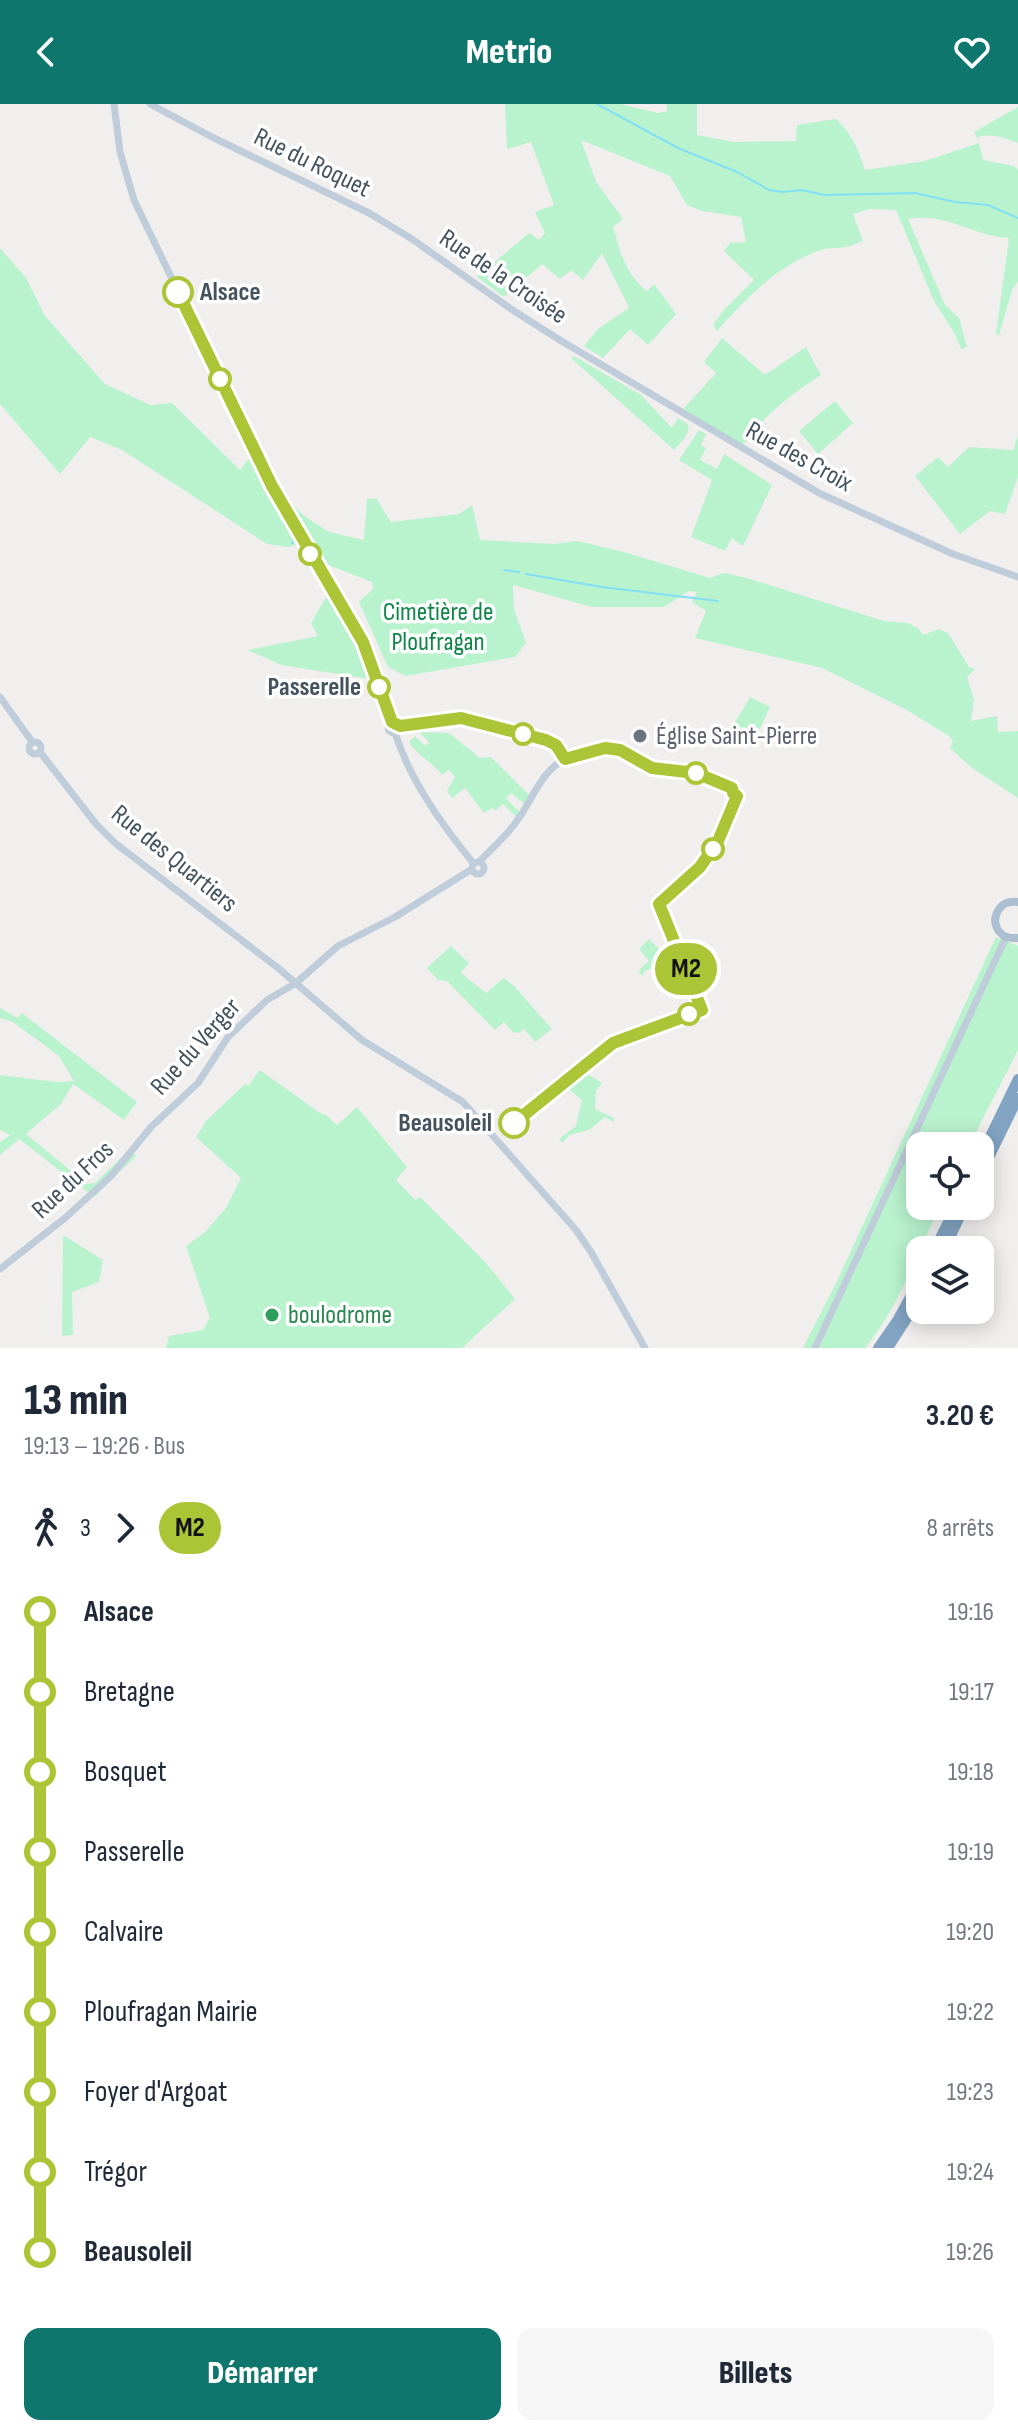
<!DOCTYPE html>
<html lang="fr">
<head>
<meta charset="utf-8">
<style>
	body { margin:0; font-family:"Sofia Sans Condensed",sans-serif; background:#f6f6f7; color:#1f2937; height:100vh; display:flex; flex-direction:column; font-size:30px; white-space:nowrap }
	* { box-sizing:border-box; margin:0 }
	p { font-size:26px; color:#747a83 }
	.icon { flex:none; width:44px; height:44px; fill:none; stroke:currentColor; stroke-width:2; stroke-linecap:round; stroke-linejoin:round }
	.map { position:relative; height:1244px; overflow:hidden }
	.panel { display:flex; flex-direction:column; background:#fff; flex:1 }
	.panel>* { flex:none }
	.badge { padding:0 16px; border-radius:26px; font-size:28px; line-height:52px }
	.controls { position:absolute; left:906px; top:1028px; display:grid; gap:16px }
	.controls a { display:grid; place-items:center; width:88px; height:88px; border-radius:16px; background:#fff; box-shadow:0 4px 20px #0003; font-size:40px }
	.map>.badge { position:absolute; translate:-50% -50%; box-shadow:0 0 0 4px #fff }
	.legs { display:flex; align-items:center; gap:12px; height:88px; padding:0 24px; font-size:26px }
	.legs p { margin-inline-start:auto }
	.headline { display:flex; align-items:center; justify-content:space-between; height:136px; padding:0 24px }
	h1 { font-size:44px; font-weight:800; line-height:60px }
	.cta { display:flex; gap:16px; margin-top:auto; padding:16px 24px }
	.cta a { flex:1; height:92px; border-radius:16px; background:#0f766e; color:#fff; font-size:32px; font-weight:800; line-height:92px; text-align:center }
	.cta a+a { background:#f6f6f7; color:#1f2937 }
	ul { padding:0 24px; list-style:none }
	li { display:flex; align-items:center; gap:28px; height:80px; font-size:30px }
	li i { display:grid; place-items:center; width:12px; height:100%; margin:0 10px; background:currentColor }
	li i::after { content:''; width:20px; height:20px; margin:-10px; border:6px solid; border-radius:50%; background:#fff }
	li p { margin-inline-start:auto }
	li:first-child i { background:linear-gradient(#0000 50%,currentColor 0) }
	li:last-child i { background:linear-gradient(currentColor 50%,#0000 0) }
	header { display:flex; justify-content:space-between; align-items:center; height:104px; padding:0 24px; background:#0f766e; color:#fff; font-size:36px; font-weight:800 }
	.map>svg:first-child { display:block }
	.green { fill:#b9f3ce }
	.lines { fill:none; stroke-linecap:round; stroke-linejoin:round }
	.stream { stroke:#82dff4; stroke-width:2 }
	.secondary { stroke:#bfccd9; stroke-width:7 }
	.primary { stroke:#abbfd0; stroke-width:8 }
	.highway { stroke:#82a3c2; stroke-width:10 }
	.line-1-casing { stroke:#fff; stroke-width:18 }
	.line-1 { stroke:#acc537; stroke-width:12 }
	.stop-1-dot { fill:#fff; stroke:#acc537; stroke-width:4 }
	.worship-dot { fill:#6b7280; stroke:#fff; stroke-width:3 }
	.leisure-dot { fill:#2e9e5b; stroke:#fff; stroke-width:3 }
	.labels { text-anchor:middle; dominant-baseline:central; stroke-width:7; stroke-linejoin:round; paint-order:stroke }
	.street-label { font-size:26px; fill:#45535e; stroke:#fff }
	.stop-label { font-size:26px; font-weight:bold; fill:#45535e; stroke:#fff; text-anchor:end }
	.park-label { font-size:26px; fill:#0f8647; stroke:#fff }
	.worship-label { font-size:26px; fill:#5b616d; stroke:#fff; text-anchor:start }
	.leisure-label { font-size:26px; fill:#27864d; stroke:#fff; text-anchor:start }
</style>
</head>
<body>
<header><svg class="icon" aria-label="back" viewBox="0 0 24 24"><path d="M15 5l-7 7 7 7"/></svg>Metrio<svg class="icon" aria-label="heart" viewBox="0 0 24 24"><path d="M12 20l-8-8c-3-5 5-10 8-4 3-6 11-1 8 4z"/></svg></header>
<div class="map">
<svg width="1018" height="1244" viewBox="0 0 1018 1244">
	<rect width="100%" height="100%" fill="#f1eeee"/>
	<!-- green -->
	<path class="green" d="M505,0H620L658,9L667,7V0H697V31L734,38L796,37L797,21L836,15C852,30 858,45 865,66L925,57L979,39L983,56L1014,62L1018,66V177L1012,186L999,231L996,230L1009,134C972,132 947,108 908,115L945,201L959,214L967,243L961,245L955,230L934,197L896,106L869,105L853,110L863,137C858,139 851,142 845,143C837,145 828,143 821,146C779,160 745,195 717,227L713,221L723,207L754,176L724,147L730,139L746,138L741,113L702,107L687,101L670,72L581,36L596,78L623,115L613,123C621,149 625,170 647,187L654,180L676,210L648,241L630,225L603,254L584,242L598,225L629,204L602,149L583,176L571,166L560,175L542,160L504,193L477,173L529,129L539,136L545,129L535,108L554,101L531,38L507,45Z
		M1018,3V39C1004,34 991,28 977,34L974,28Z
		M0,144L26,174L45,212L105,280L150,301L172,299L240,366L250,353L303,411L329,428L364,436L367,395L376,394L391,418L459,410L472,401L480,436L554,440L577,437L624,448L710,474L724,469L747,474L884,517L908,519L918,524L923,531L939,525L948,529L969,563L975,565L967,573L974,596L971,617L997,612L998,628L1018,627V694L972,664L950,644L953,637L949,632L907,606L822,564L695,534L706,507L692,498L697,488L689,487L664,503H592L513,481L514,505L526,539L515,553L406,572L388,563L359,498L373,485L372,478L323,459L310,437L289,443L267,440L122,346L90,333L60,370L0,300Z
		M722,234L765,271L806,243L821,271C789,292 764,311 742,342L683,305L716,269L704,258Z
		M574,252L641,291L672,324L678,314L688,320C690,331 682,338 674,346L571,254Z
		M835,297L853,319L818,350L799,327Z
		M699,326L706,330L701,341L706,344L700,356L717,365L724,350L772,381L743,442L732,434L725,447L691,433L712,376L679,356Z
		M1018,331V373L1005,410L990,407L960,430L915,372L938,353L948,363L969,343L1013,346Z
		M328,490L357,539L370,575L281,561L248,546L318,532L311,519Z
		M750,593L770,603L751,644L730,635L728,630Z
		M419,628L449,629L480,654L491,653L531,693L526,701L511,689L506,694L521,710L519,715L503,700L495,707L493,704L484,709L465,684L452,694L447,687L455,673L449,666L442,671C432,658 418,652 409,638L415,632L425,642L429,638Z
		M996,833L1018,842V946L969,1042H920V1102H940C918,1150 898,1203 865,1244H803L837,1177Z
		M649,835L661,847L672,836L680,856L676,855L645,867L642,872L638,867L649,857L639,845Z
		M451,842L469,859L461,869L486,889L504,874L514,882L552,925L535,938L524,925L519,929L513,928L504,918L495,926L447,877L438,876L427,864Z
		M0,904L18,914L22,909L137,998L124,1016L73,980L61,1000L26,1030L87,1080L95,1079L130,1045L136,1052L94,1093L19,1035L0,1051V1038L10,1031L0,1026V971L57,978L74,977L59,952L13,918L0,914Z
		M260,966L320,1009L326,1011L337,1021L357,1003L407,1063L396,1076L415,1096L420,1093L485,1158L515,1195L462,1244H166L169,1232L203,1226L210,1214L186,1142L205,1128L226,1104L241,1074L196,1033L206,1017L245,980L248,982Z
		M584,968L602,979L596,987L595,1005L614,1014V1018L605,1013L589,1026L569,1031L563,1039L559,1035L576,1022L582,996L565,982Z
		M63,1131L103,1156L99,1178L72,1188L73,1231L62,1232Z"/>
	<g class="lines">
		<!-- stream -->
		<path class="stream" d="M597,0L678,44L737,68L769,86L783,88L802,86L824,91L915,89L955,98L988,101L1018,114
			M292,439L297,436
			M504,466L519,468
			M526,470L602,483L718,497"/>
		<!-- secondary -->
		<path class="secondary" d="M114,0L120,48L134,96L272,382L363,538L392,618
			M150,0L212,33L369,109L412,135L511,205L563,238L819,389L953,450L1018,473
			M0,593L33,639
			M388 623a6 6 0 1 1 12 0a6 6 0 1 1-12 0Z
			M395,629C411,678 442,721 474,760
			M29 644a6 6 0 1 1 12 0a6 6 0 1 1-12 0Z
			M40,648L96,720L115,739L278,864L362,936L463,998L576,1126L591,1148L645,1244
			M472 764a6 6 0 1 1 12 0a6 6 0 1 1-12 0Z
			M479,758C492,744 508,731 518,715C533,695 541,667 565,655
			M0,1165L65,1114L111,1072L151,1023L198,979L228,933L267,896L296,879L338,842L395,813L472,765
			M815,1244L1006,833"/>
		<!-- primary -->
		<path class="primary" d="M1018,798C1005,796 997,803 995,816C996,829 1005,835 1018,834"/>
		<!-- highway -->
		<path class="highway" d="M980,1053L1018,975
			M980,1072L1018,994
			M934,1146L956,1102
			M944,1146L965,1102
			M878,1244L898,1215L920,1175
			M888,1244L920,1194"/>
	</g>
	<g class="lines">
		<!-- line-1 casing -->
		<g class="line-1-casing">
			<path id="line-1" d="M178,188L272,382L363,538L392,618L400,622L461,614L546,636L556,641L565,655L605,644L620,646L652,664L696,669L732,684L733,689L737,692L718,737L700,763L659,800L702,906L613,939L514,1019"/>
		</g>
		<!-- line-1 -->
		<use href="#line-1" class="line-1"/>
	</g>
	<!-- markers -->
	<g class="stop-1-dot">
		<circle cx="178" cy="188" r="14"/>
		<circle cx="220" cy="275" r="10"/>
		<circle cx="310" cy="450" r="10"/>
		<circle cx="379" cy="583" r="10"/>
		<circle cx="523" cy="630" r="10"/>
		<circle cx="696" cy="669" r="10"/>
		<circle cx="713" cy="745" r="10"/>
		<circle cx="689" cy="910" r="10"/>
		<circle cx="514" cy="1019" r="14"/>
	</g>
	<circle class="worship-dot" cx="640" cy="632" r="8"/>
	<circle class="leisure-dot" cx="272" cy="1211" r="8"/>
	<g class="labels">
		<!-- street labels -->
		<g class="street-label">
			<text transform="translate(312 59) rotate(26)">Rue du Roquet</text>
			<text transform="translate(503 173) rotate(34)">Rue de la Croisée</text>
			<text transform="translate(799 353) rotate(29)">Rue des Croix</text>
			<text transform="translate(174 755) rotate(39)">Rue des Quartiers</text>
			<text transform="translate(196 943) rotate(-48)">Rue du Verger</text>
			<text transform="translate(73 1076) rotate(-43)">Rue du Fros</text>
		</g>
		<!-- stop labels -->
		<g class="stop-label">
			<text x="200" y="188" text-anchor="start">Alsace</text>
			<text x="361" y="583">Passerelle</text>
			<text x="492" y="1019">Beausoleil</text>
		</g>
		<!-- park labels -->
		<g class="park-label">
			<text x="438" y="508">Cimetière de<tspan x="438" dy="30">Ploufragan</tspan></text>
		</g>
		<!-- worship labels -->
		<g class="worship-label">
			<text x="656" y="632">Église Saint-Pierre</text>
		</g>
		<!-- leisure labels -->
		<g class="leisure-label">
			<text x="288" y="1211">boulodrome</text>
		</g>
	</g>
</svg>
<div class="controls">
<a><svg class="icon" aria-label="locate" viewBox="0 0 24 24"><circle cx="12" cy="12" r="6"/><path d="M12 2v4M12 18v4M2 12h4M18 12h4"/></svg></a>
<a><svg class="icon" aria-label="layers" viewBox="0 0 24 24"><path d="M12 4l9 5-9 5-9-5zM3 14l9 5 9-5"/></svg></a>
</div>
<b class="badge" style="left:686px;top:865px;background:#acc537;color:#111">M2</b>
</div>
<section class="panel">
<div class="headline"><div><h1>13 min</h1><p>19:13 – 19:26 · Bus</p></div><b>3.20 €</b></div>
<div class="legs"><svg class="icon" aria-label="walk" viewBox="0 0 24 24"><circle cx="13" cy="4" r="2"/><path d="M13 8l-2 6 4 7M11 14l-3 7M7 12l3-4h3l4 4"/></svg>3<svg class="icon" aria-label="forward" viewBox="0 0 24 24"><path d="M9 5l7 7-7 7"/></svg><b class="badge" style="background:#acc537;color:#111">M2</b><p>8 arrêts</p></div>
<ul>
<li><i style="color:#acc537"></i><b>Alsace</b><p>19:16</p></li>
<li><i style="color:#acc537"></i><span>Bretagne</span><p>19:17</p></li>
<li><i style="color:#acc537"></i><span>Bosquet</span><p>19:18</p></li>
<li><i style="color:#acc537"></i><span>Passerelle</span><p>19:19</p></li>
<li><i style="color:#acc537"></i><span>Calvaire</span><p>19:20</p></li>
<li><i style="color:#acc537"></i><span>Ploufragan Mairie</span><p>19:22</p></li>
<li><i style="color:#acc537"></i><span>Foyer d'Argoat</span><p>19:23</p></li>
<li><i style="color:#acc537"></i><span>Trégor</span><p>19:24</p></li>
<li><i style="color:#acc537"></i><b>Beausoleil</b><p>19:26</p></li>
</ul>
<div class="cta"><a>Démarrer</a><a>Billets</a></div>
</section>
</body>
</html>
